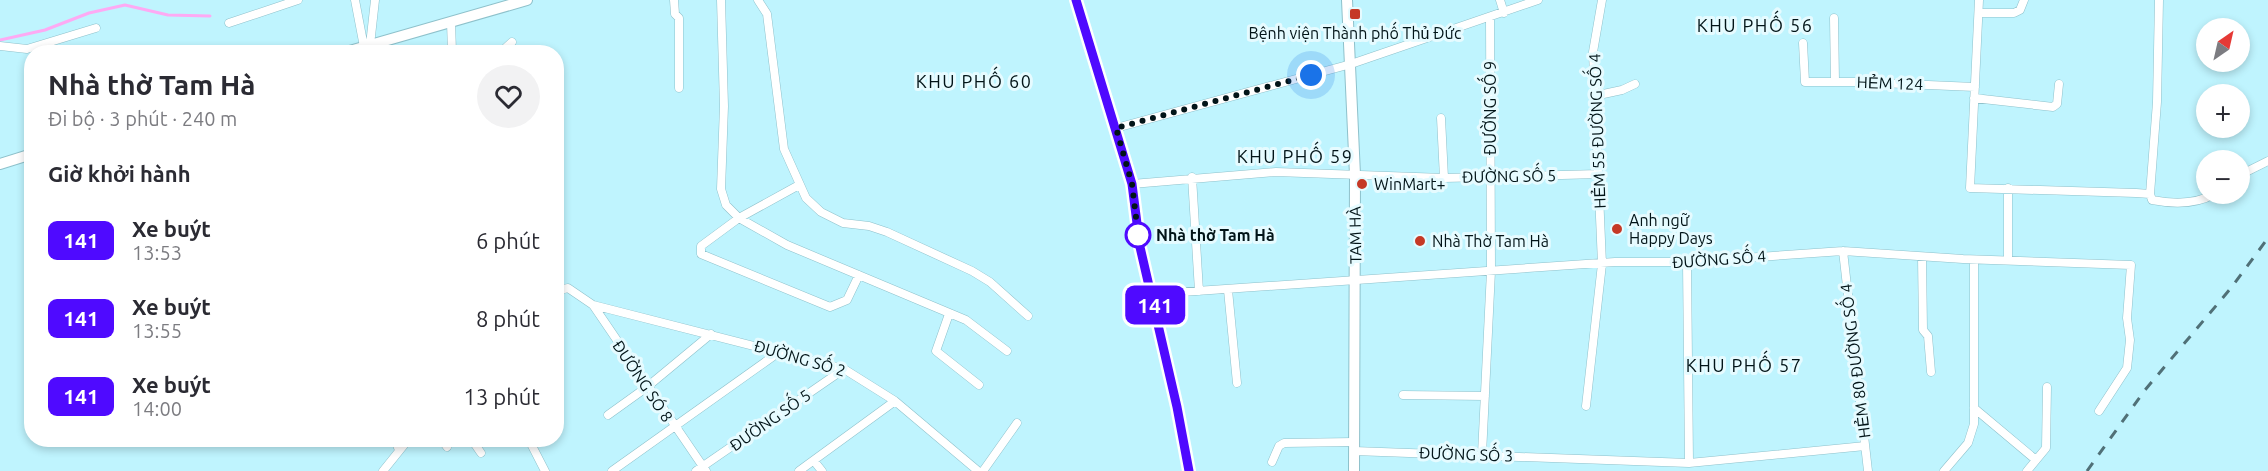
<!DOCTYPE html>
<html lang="vi">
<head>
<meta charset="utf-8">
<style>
	body { margin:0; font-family:Ubuntu,sans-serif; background:#f2f2f3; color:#2b2b33; height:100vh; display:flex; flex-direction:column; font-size:22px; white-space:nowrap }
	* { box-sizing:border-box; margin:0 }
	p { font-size:20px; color:#7c7c81 }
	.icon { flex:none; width:33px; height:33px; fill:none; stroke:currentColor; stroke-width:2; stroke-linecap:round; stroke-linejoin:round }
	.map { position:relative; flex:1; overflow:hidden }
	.panel { position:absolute; left:24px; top:45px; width:540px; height:402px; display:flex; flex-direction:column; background:#fff; border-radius:24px; box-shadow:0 3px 9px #0003 }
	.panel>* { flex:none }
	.badge { padding:0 12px; border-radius:9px; font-size:21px; line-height:39px }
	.needle { width:39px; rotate:34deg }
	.buttons { position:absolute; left:2196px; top:18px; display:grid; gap:12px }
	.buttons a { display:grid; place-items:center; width:54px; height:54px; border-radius:50%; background:#fff; box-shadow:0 3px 9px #0003; font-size:30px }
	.you { position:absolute; width:30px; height:30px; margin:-15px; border:4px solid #fff; border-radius:50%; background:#1a73e8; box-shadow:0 0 0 9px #1a73e833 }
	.map>.badge { position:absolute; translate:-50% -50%; box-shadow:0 0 0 3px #fff }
	h2 { padding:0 24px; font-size:22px; line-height:54px }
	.round { display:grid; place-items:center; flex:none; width:63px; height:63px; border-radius:32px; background:#f2f2f3 }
	.head { display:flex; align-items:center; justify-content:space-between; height:102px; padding:0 24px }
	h1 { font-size:28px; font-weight:700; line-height:45px }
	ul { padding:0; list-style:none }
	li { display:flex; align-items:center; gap:18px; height:78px; padding:0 24px }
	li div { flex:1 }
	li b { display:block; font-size:22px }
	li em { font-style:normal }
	li .badge { min-width:66px; font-weight:700; text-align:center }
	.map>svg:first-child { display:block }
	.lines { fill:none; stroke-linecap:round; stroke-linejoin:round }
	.stream { stroke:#fdaaf3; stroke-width:3 }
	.street-casing { stroke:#8ec1cb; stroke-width:9 }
	.secondary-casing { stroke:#8ec1cb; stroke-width:12 }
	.street { stroke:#fff; stroke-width:8 }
	.secondary { stroke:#fff; stroke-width:10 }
	.rail { stroke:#507077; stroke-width:3; stroke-dasharray:10 10; stroke-linecap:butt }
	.line-casing { stroke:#fff; stroke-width:14 }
	.line { stroke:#4f0aff; stroke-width:9 }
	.walk { stroke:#021418; stroke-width:6; stroke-dasharray:0 10.8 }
	.poi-dot { fill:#c53926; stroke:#e6fbff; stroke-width:2 }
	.stop-dot { fill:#fff; stroke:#4f0aff; stroke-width:3 }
	.labels { text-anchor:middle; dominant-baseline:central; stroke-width:6; stroke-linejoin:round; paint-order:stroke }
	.poi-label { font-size:16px; fill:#021418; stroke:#e6fbff; text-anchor:start }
	.street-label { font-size:16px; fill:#021418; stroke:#e6fbff }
	.stop-label { font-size:16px; font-weight:bold; fill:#021418; stroke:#e6fbff; text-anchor:start }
	.neighbourhood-label { font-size:18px; letter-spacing:1.5px; fill:#021418; stroke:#e6fbff }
</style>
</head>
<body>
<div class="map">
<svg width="2268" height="471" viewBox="0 0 2268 471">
	<rect width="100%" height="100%" fill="#bff4fe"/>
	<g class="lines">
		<!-- stream -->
		<path class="stream" d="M0,40L45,30L89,13L125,5L168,15L210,16"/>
		<!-- street casing -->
		<g class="street-casing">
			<path id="street" d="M355,0L364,47
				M674,0L675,14L679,18V88
				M721,0L724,106L721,189L726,205L739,218L787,245L966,320L1007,351
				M758,0L767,14L784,149L806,198L821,212L843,223L869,226L887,232L972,271L990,282L1028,316
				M1500,0L1504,13
				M1979,0L1970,188L2136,193L2150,194L2152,200C2173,204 2195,205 2214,194
				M1979,13H2014L2020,10L2024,0
				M1834,18L1835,82
				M451,22L452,52
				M229,23L298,0
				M1803,43L1805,82H1857L1975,87
				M370,45L375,0
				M0,46L27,49L96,28
				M501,52L512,42
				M1594,96L1622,90L1635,84
				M1974,98L2053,107L2057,104L2059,84
				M1441,118L1444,178
				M1116,128L1351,64L1538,0
				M2240,175L2268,161
				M1192,177L1199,291
				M1132,184L1276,172L1444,178L1599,174
				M799,185L739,218L701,246V254L830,307L847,300L859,275
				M2150,194L2157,102L2159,0
				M1843,251L1868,471
				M1922,257L1923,330L1928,336L1931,372
				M2008,260V188
				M1687,262L1689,463
				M1228,290L1237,383
				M556,291L568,288L593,305L706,471
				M1153,294L1615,262H1687L1843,251L1963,259L2131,265L2127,318L2130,340L2127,368L2099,411
				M593,305L844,369L895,401L978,471
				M949,314L936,351L979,385
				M1403,395L1485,396
				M1586,406L1602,264L1593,52L1602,0
				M1974,408L2036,460
				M608,415L647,387L711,334
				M395,440L399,450
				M442,440L447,447
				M472,440L481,453
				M529,440L545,471
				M1354,451L1689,463L1865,446
				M1482,454L1491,271L1490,17
				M814,461L822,471
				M1272,462L1279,446L1284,443L1354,442
				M383,471L408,440
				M612,471L775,355L777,350
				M696,471L844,369
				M799,471L895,401
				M983,471L1017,423
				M1944,471L1968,443L1974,424V260
				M2027,471L2046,448L2047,387"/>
		</g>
		<!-- secondary casing -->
		<g class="secondary-casing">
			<path id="secondary" d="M1076,0L1132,184L1140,247L1177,407L1189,471
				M1347,0L1355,175L1354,471
				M346,52L527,0
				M0,164L32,154"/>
		</g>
		<!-- street -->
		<use href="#street" class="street"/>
		<!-- secondary -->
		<use href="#secondary" class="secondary"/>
		<!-- rail -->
		<path class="rail" d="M2087,471L2145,390L2231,288L2268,238"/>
	</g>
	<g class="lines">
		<!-- line casing -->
		<g class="line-casing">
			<path id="line" d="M1076,0L1132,184L1140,247L1177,407L1189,471"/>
		</g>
		<!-- line -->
		<use href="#line" class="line"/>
		<!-- walk -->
		<path class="walk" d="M1138,235L1139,242L1132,184L1116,128L1311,75"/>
	</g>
	<!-- markers -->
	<g class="poi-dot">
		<rect x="1349" y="8" width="12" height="12" rx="3"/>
		<circle cx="1362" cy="184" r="6"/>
		<circle cx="1617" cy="229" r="6"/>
		<circle cx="1420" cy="241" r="6"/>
	</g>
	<circle class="stop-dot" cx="1138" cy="235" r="12"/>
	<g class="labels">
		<!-- poi labels -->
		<g class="poi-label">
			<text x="1355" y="33" text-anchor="middle">Bệnh viện Thành phố Thủ Đức</text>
			<text x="1374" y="184">WinMart+</text>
			<text x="1629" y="220">Anh ngữ<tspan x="1629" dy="18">Happy Days</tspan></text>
			<text x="1432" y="241">Nhà Thờ Tam Hà</text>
		</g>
		<!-- street labels -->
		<g class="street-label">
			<text transform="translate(1890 83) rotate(2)">HẺM 124</text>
			<text transform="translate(1490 108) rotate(-90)">ĐƯỜNG SỐ 9</text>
			<text transform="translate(1597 131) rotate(-92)">HẺM 55 ĐƯỜNG SỐ 4</text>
			<text transform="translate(1509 176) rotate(-1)">ĐƯỜNG SỐ 5</text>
			<text transform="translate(1355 235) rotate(-91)">TAM HÀ</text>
			<text transform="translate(1719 259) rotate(-4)">ĐƯỜNG SỐ 4</text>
			<text transform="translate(800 358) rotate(16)">ĐƯỜNG SỐ 2</text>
			<text transform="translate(1855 361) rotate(-97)">HẺM 80 ĐƯỜNG SỐ 4</text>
			<text transform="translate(643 381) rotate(56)">ĐƯỜNG SÓ 8</text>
			<text transform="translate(770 420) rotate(-35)">ĐƯỜNG SỐ 5</text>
			<text transform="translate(1466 454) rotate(2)">ĐƯỜNG SỐ 3</text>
		</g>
		<!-- stop labels -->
		<g class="stop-label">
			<text x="1156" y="235">Nhà thờ Tam Hà</text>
		</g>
		<!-- neighbourhood labels -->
		<g class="neighbourhood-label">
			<text x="1755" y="25">KHU PHỐ 56</text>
			<text x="974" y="81">KHU PHỐ 60</text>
			<text x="1295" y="156">KHU PHỐ 59</text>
			<text x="1744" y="365">KHU PHỐ 57</text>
		</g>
	</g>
</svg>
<div class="buttons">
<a><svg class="needle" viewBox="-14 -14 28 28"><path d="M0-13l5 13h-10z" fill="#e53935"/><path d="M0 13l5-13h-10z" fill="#7c7c81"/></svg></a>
<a>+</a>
<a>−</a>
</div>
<div class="you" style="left:1311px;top:75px"></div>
<b class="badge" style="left:1155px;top:305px;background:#4f0aff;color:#fff">141</b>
<section class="panel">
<div class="head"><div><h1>Nhà thờ Tam Hà</h1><p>Đi bộ · 3 phút · 240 m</p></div><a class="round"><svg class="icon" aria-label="heart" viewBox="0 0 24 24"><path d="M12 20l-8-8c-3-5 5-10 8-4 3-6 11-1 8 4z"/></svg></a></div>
<h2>Giờ khởi hành</h2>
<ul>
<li><span class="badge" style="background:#4f0aff;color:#fff">141</span><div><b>Xe buýt</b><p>13:53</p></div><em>6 phút</em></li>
<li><span class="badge" style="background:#4f0aff;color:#fff">141</span><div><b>Xe buýt</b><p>13:55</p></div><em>8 phút</em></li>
<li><span class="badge" style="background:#4f0aff;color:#fff">141</span><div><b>Xe buýt</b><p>14:00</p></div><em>13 phút</em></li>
</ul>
</section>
</div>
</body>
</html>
